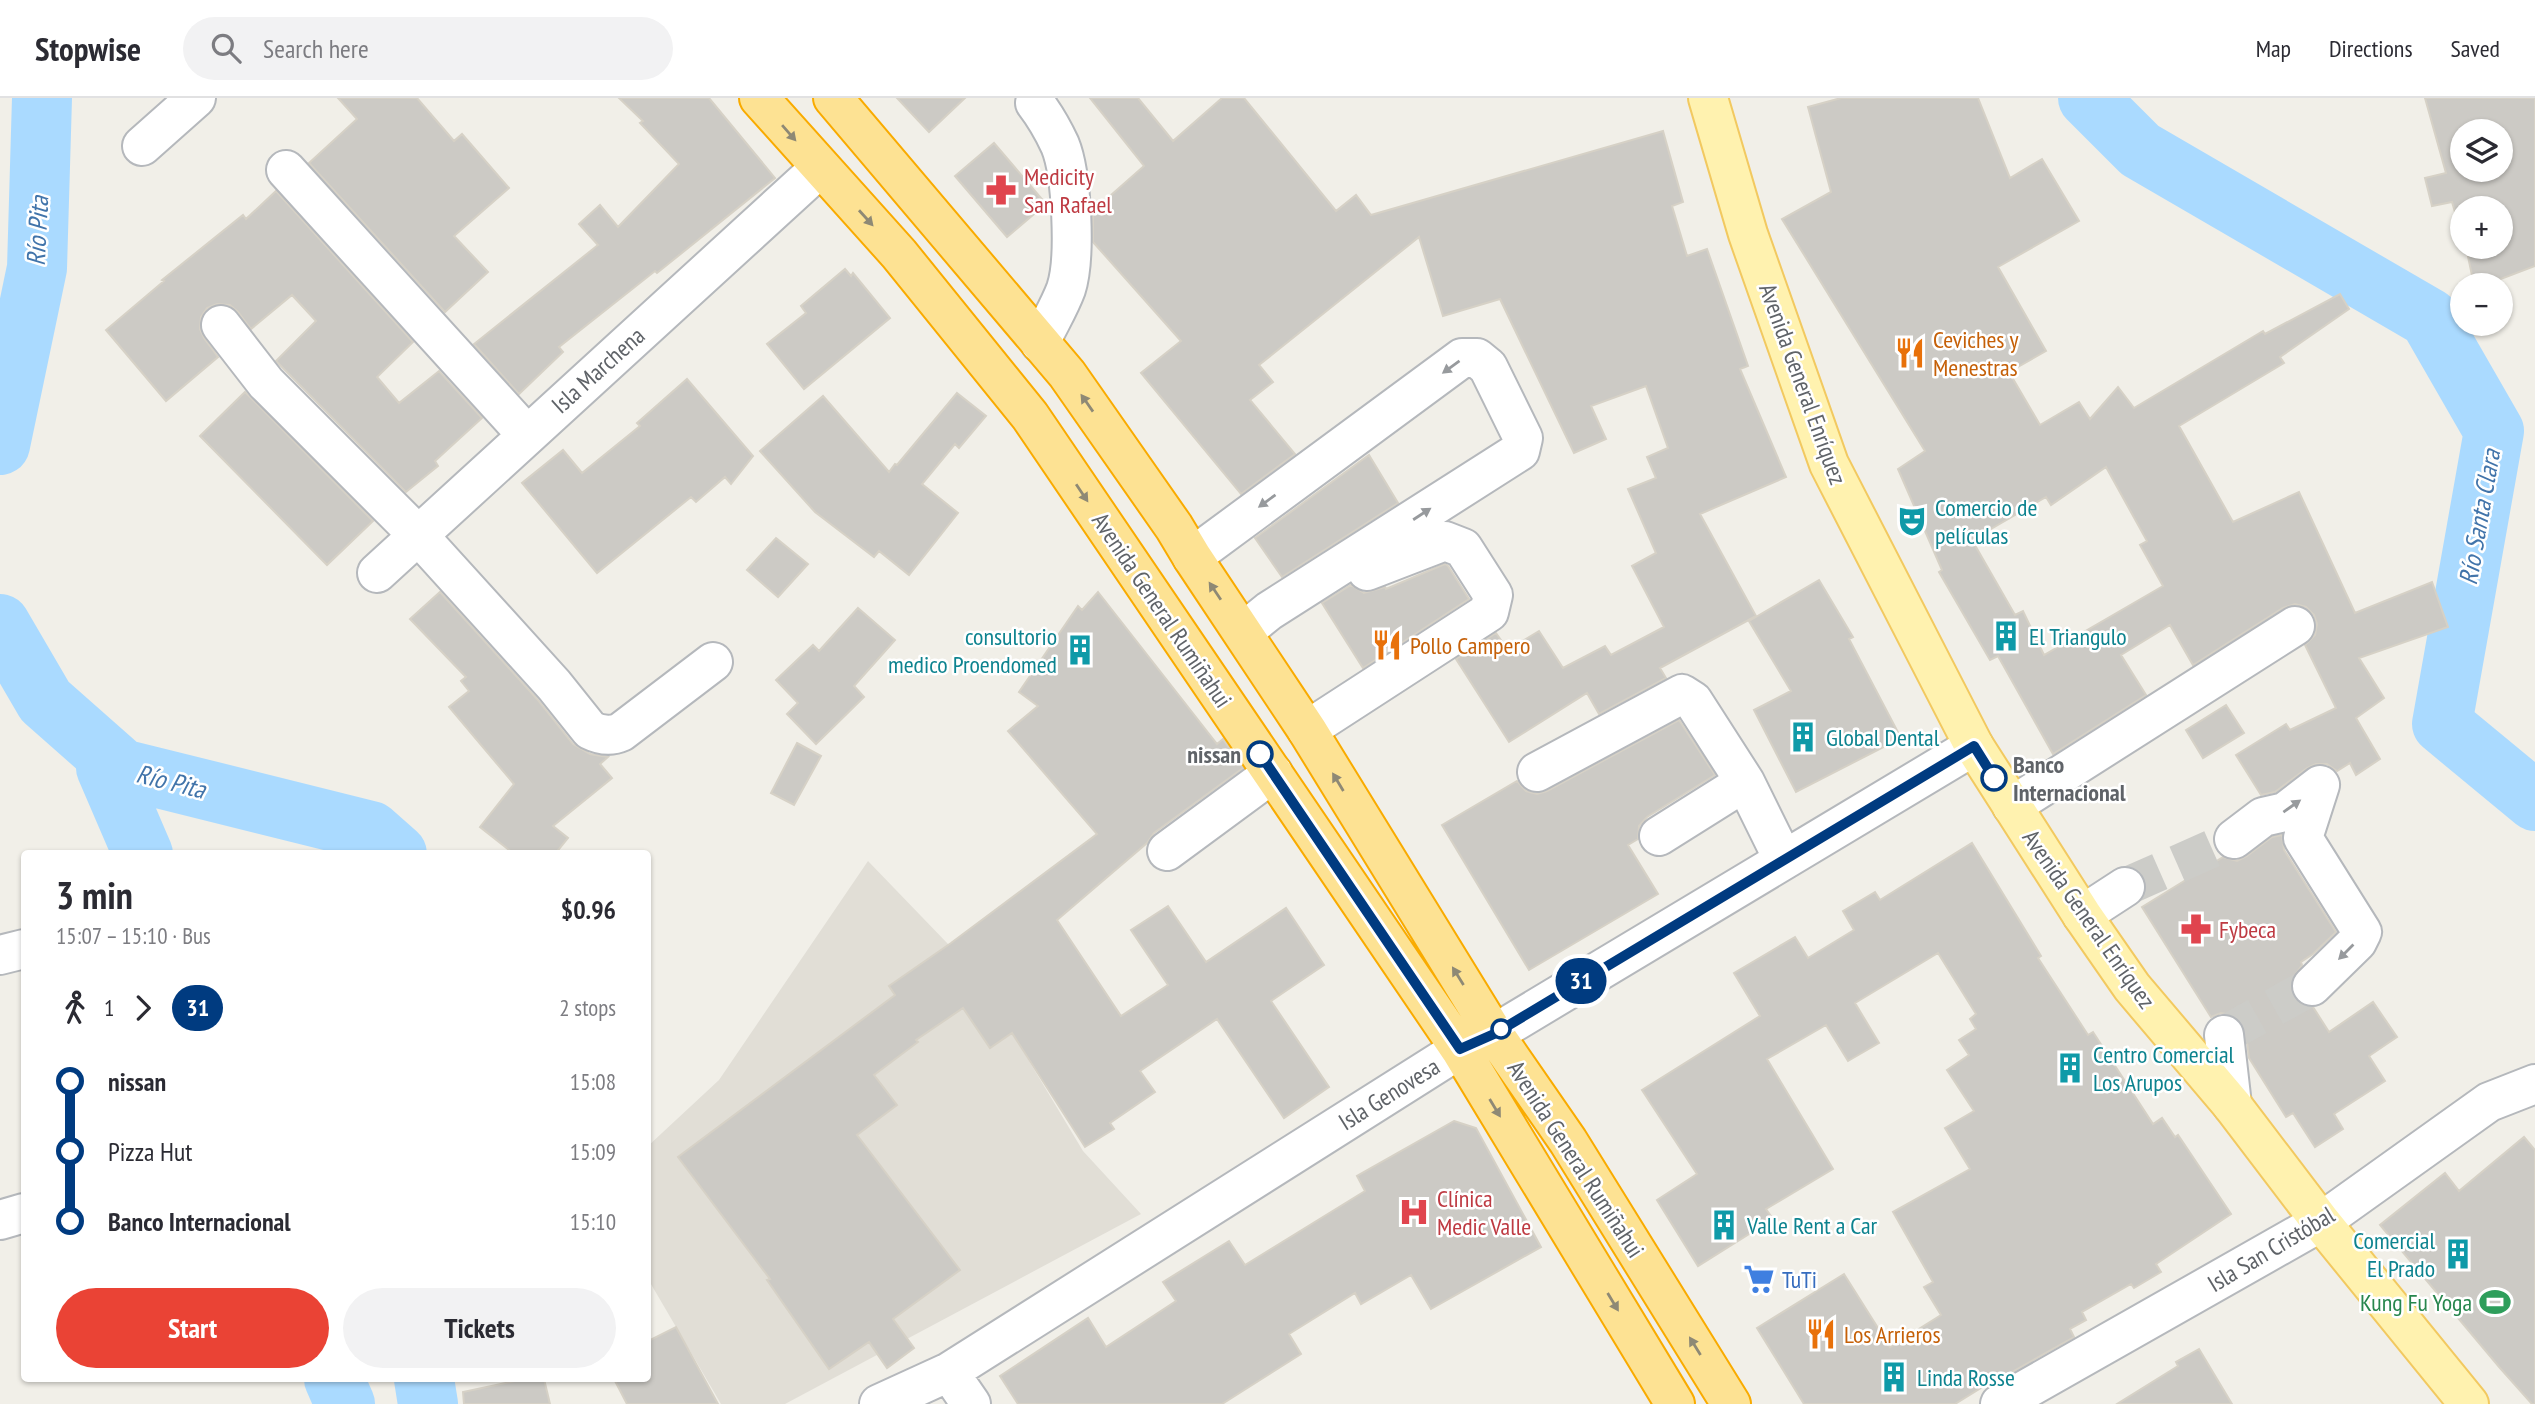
<!DOCTYPE html>
<html lang="en">
<head>
<meta charset="utf-8">
<style>
	body { margin:0; font-family:"PT Sans Narrow",sans-serif; background:#f2f2f3; color:#2b2b33; height:100vh; display:flex; flex-direction:column; font-size:26px; white-space:nowrap }
	* { box-sizing:border-box; margin:0 }
	p { font-size:23px; color:#7c7c81 }
	.icon { flex:none; width:38px; height:38px; fill:none; stroke:currentColor; stroke-width:2; stroke-linecap:round; stroke-linejoin:round }
	.map { position:relative; flex:1; overflow:hidden }
	.side { position:absolute; left:21px; top:752px; width:630px; height:532px; display:flex; flex-direction:column; background:#fff; border-radius:7px; box-shadow:0 2px 5px #0004 }
	.side>* { flex:none }
	.badge { padding:0 14px; border-radius:23px; font-size:24px; line-height:46px }
	.controls { position:absolute; left:2450px; top:21px; display:grid; gap:14px }
	.controls a { display:grid; place-items:center; width:63px; height:63px; border-radius:50%; background:#fff; box-shadow:0 2px 5px #0004; font-size:35px }
	.map>.badge { position:absolute; translate:-50% -50%; box-shadow:0 0 0 4px #fff }
	.legs { display:flex; align-items:center; gap:10px; height:77px; padding:0 35px; font-size:23px }
	.legs p { margin-inline-start:auto }
	.headline { display:flex; align-items:center; justify-content:space-between; height:119px; padding:0 35px }
	h1 { font-size:38px; font-weight:800; line-height:52px }
	.primary-button { display:flex; gap:14px; margin-top:auto; padding:14px 35px }
	.primary-button a { flex:1; height:80px; border-radius:42px; background:#ea4335; color:#fff; font-size:28px; font-weight:800; line-height:80px; text-align:center }
	.primary-button a+a { background:#f2f2f3; color:#2b2b33 }
	ul { padding:0 35px; list-style:none }
	li { display:flex; align-items:center; gap:24px; height:70px; font-size:26px }
	li i { display:grid; place-items:center; width:10px; height:100%; margin:0 9px; background:currentColor }
	li i::after { content:''; width:18px; height:18px; margin:-9px; border:5px solid; border-radius:50%; background:#fff }
	li p { margin-inline-start:auto }
	li:first-child i { background:linear-gradient(#0000 50%,currentColor 0) }
	li:last-child i { background:linear-gradient(currentColor 50%,#0000 0) }
	header { display:flex; align-items:center; gap:42px; box-sizing:border-box; height:98px; padding:0 35px; background:#fff; border-bottom:2px solid #e1e1e2 }
	header strong { font-size:33px }
	nav { display:flex; gap:38px; margin-inline-start:auto; font-size:24px }
	.search { width:490px; height:63px; background:#f2f2f3; display:flex; align-items:center; gap:18px; box-sizing:border-box; padding:0 24px; border-radius:38px; color:#7c7c81; font-size:26px }
	.map>svg:first-child { display:block }
	.education { fill:#e1ded6 }
	.lines { fill:none; stroke-linecap:round; stroke-linejoin:round }
	.river { stroke:#aadaff; stroke-width:60 }
	.building { fill:#cccac5; stroke:#d6d1c6; stroke-width:2; fill-rule:evenodd }
	.minor-tunnel { stroke:#ccccc8; stroke-width:38; stroke-dasharray:38 19; stroke-linecap:butt }
	.minor-casing { stroke:#b5b8bc; stroke-width:42 }
	.major-casing { stroke:#f2c960; stroke-width:42 }
	.highway-casing { stroke:#f9ab00; stroke-width:42 }
	.minor { stroke:#fff; stroke-width:38 }
	.major { stroke:#fff2af; stroke-width:38 }
	.highway { stroke:#fde293; stroke-width:38 }
	.oneway { fill:#8e8975 }
	.oneway2 { fill:#979a9d }
	.line-1-casing { stroke:#fff; stroke-width:16 }
	.line-1 { stroke:#003b80; stroke-width:10 }
	.stop-1-dot { fill:#fff; stroke:#003b80; stroke-width:3.5 }
	.labels { text-anchor:middle; dominant-baseline:central; stroke-width:5; stroke-linejoin:round; paint-order:stroke }
	.health-label { font-size:24px; fill:#be3a42; stroke:#fff; text-anchor:start }
	.food-label { font-size:24px; fill:#c56008; stroke:#fff; text-anchor:start }
	.street-label { font-size:24px; fill:#5f6368; stroke:#fff }
	.culture-label { font-size:24px; fill:#0d838f; stroke:#fff; text-anchor:start }
	.stop-label { font-size:24px; font-weight:bold; fill:#5f6368; stroke:#fff; text-anchor:end }
	.shop-label { font-size:24px; fill:#366cbe; stroke:#fff; text-anchor:start }
	.leisure-label { font-size:24px; fill:#27864d; stroke:#fff; text-anchor:end }
	.water-label { font-size:26px; font-style:italic; fill:#4174aa; stroke:#fff }
</style>
</head>
<body>
<header>
<strong>Stopwise</strong>
<div class="search"><svg class="icon" aria-label="search" viewBox="0 0 24 24"><circle cx="10" cy="10" r="6"/><path d="M15 15l6 6"/></svg>Search here</div>
<nav><a>Map</a><a>Directions</a><a>Saved</a></nav>
</header>
<div class="map">
<svg width="2535" height="1306" viewBox="0 0 2535 1306">
	<rect width="100%" height="100%" fill="#f1efe8"/>
	<!-- education -->
	<path class="education" d="M868,763L948,846L996,908L1083,1053L1141,1116L785,1306H721L648,1181V1048L719,982Z"/>
	<g class="lines">
		<!-- river -->
		<path class="river" d="M2088,0L2140,52L2429,220L2494,333L2442,626L2535,703
			M0,347L37,170L42,0
			M0,526L45,603L122,671L371,733L397,756
			M106,670L143,756
			M334,1281L345,1306
			M424,1281L428,1306"/>
	</g>
	<!-- building -->
	<path class="building" d="M338,0H417L454,43L462,36L509,90L454,138L488,174L445,214L309,65L357,21Z
		M619,0H709L775,80L657,175L655,173L559,249L563,254L519,296L474,246L598,147L579,126L600,107L618,129L679,66L640,25L643,23Z
		M897,0H965L929,34Z
		M1090,0H1138L1173,43L1222,0H1244L1336,113L1356,97L1371,117L1663,33L1683,104L1672,108L1687,158L1707,151L1748,268L1740,271L1786,379L1700,416L1756,518L1660,570L1666,580L1599,616L1587,595L1509,644L1456,561L1496,535L1508,552L1539,533L1563,570L1605,548L1611,557L1664,529L1632,468L1656,455L1628,391L1656,380L1647,359L1668,350L1646,288L1591,308L1606,341L1574,355L1500,201L1443,218L1419,139L1259,267L1273,284L1250,302L1295,356L1241,396L1141,275L1181,243L1093,144V113L1144,68Z
		M1841,0H1978L2010,80L2042,61L2079,123L1998,169L2046,253L2009,274L2040,327L2079,304L2090,321L2118,289L2134,310L2263,233L2265,236L2340,196L2349,211L2280,259L2284,265L2179,328L2233,424L2299,394L2355,515L2432,484L2448,529L2359,560L2384,600L2356,620L2380,661L2356,677L2350,665L2337,673L2327,666H2316L2307,670L2275,694L2261,697L2236,657L2286,626L2290,632L2336,610L2305,547L2315,537L2317,526L2314,517L2306,509L2295,506L2283,510L2193,567L2170,527L2121,557L2146,597L2053,656L1998,558L1990,562L1939,474L1942,472L1898,371L1925,353L1782,121L1831,94L1808,9ZM2106,369L2147,443L2140,447L2163,488L2044,557L2023,513L2015,517L1972,442L2046,399L2051,407Z
		M2425,0H2535V168L2485,187H2474L2466,149H2501V110H2462V138L2452,104L2432,108L2425,80L2446,75ZM2462,33H2501V72H2462Z
		M994,45L1046,106L1007,139L955,78Z
		M276,93L413,244L377,279L399,305L439,273L482,320L435,363L438,368L406,394L276,263L316,223L292,197L251,231L238,214L230,207L217,206L207,210L201,219L200,231L204,240L218,259L166,303L106,232L164,183L162,182L243,117L246,121Z
		M845,171L851,178L853,175L890,220L804,291L767,246L806,215L801,208Z
		M687,281L753,358L731,386L725,379L696,404L691,399L597,475L522,385L563,352L582,375L640,328L637,325Z
		M245,294L373,423L327,467L200,338Z
		M957,295L986,318L959,350L955,346L922,386L958,415L909,477L879,453L874,459L815,414L760,353L823,298L889,374L895,366L897,367Z
		M1369,357L1398,405L1282,479L1255,440Z
		M776,440L808,466L778,499L747,472Z
		M1445,466L1448,468L1469,501L1363,570L1322,505L1351,487L1364,495L1385,489L1386,491Z
		M1819,482L1853,539L1849,541L1901,640L1796,694L1754,612L1791,593L1749,523Z
		M440,494L537,601L573,646L590,656L608,659L600,666L612,680L553,728L568,740L555,756H514L480,729L514,686L449,609L469,593L461,583L466,579L410,521Z
		M1098,494L1217,646L1223,641L1243,670L1154,735L1147,745L1057,822L1121,918L1168,887L1131,832L1168,808L1206,864L1286,810L1324,867L1271,903L1329,989L1284,1020L1217,921L1140,973L1155,994L1110,1025L1114,1031L1085,1049L1012,935L990,950L963,910L916,942L918,944L874,977L897,1007L857,1037L960,1172L893,1221L914,1250L887,1270L869,1244L829,1271L767,1182L770,1181L678,1059L895,897L889,888L951,845L1097,736L1008,633L1038,608L1019,594L1078,508L1082,512Z
		M858,510L895,542L854,588L864,599L816,646L787,616L798,605L776,582L813,547L819,553Z
		M2226,607L2244,635L2203,660L2186,632Z
		M1679,622L1715,677L1647,719L1639,728L1638,741L1628,747L1658,796L1529,872L1442,727L1517,683L1526,693L1537,696L1547,693Z
		M797,645L821,658L794,707L771,695Z
		M2282,737L2284,752L2336,834L2313,856L2301,864L2302,867L2291,883V894L2296,903L2305,909H2313L2329,934L2373,904L2397,939L2369,958L2385,983L2334,1016L2343,1031L2315,1049L2293,1015L2286,1019L2249,960L2246,935L2242,925L2232,917L2221,915L2211,919L2142,809L2223,759L2237,763L2247,758L2272,739Z
		M1972,745L2041,858L2038,860L2088,937L2093,934L2153,1026L2162,1020L2175,1039L2178,1037L2231,1116L2156,1166L2161,1174L2134,1190L2131,1186L2082,1214L2086,1222L2070,1231L2074,1239L2003,1279L2002,1277L1955,1306H1804L1757,1230L1844,1176L1890,1249L1941,1217L1924,1189L1933,1184L1893,1114L1970,1071L1945,1030L1974,1013L1947,972L1969,957L1959,942L1976,931L1970,921L1976,916L1938,855L1855,905L1879,945L1848,963L1826,927L1767,961L1833,1071L1766,1111L1773,1121L1698,1168L1657,1102L1697,1076L1642,992L1760,918L1734,875L1795,839L1808,860L1854,832L1843,813L1875,794L1880,802Z
		M1454,1023L1476,1030L1541,1149L1431,1211L1411,1177L1361,1206L1355,1195L1289,1236L1301,1256L1222,1306H1018L1000,1278L1088,1220L1106,1249L1176,1203L1163,1184L1229,1143L1245,1167L1365,1093L1357,1078Z
		M2524,1039L2535,1052V1306H2532L2500,1270L2380,1127L2445,1075L2459,1093Z
		M676,1229L718,1306H627L614,1281H648V1243Z
		M2199,1251L2232,1306H2117L2178,1268L2176,1264Z
		M524,1281H544L550,1306H464L463,1294Z"/>
	<g class="lines">
		<!-- minor-tunnel -->
		<path class="minor-tunnel" d="M2125,789L2234,741
			M2224,937L2312,888"/>
		<!-- minor casing -->
		<g class="minor-casing">
			<path id="minor" d="M1035,5C1045,18 1053,32 1060,47C1072,76 1076,161 1066,191C1059,210 1048,227 1040,245
				M142,48L196,0
				M286,72L527,337
				M221,227L266,285L417,436L554,587L590,632C600,637 610,639 621,634L713,564
				M1192,459L1462,260H1477L1488,269L1523,340L1520,353L1269,513L1243,534
				M377,475L820,70
				M1307,632L1489,514L1493,497L1463,450L1445,443L1367,473
				M1537,674L1682,596L1693,603L1745,684L1783,761
				M2012,708L2295,528
				M1659,738L1745,684
				M2234,741L2263,719L2285,714L2320,687L2303,740L2362,834L2357,844L2312,888
				M1167,753L1273,675
				M2082,817L2125,789
				M0,857L24,851
				M2224,937L2232,1007
				M0,1122L24,1115
				M949,1274L971,1306
				M879,1306L949,1274L1460,951L1494,936L1974,648
				M2000,1306L2321,1124L2489,1004L2535,986"/>
		</g>
		<!-- major casing -->
		<g class="major-casing">
			<path id="major" d="M1708,0L1748,136L1829,366L1974,648L2082,817L2132,889L2232,1007L2321,1124L2469,1306"/>
		</g>
		<!-- highway casing -->
		<g class="highway-casing">
			<path id="highway" d="M759,0L899,156L1030,318L1460,951L1675,1306
				M833,0L1067,276L1174,429L1192,459L1307,632L1494,936L1568,1043L1731,1306"/>
		</g>
		<!-- minor -->
		<use href="#minor" class="minor"/>
		<!-- major -->
		<use href="#major" class="major"/>
		<!-- highway -->
		<use href="#highway" class="highway"/>
	</g>
	<!-- one-way arrows -->
	<defs><path id="oneway-solid" d="M-6-.8H1V-3.2L6.5 0L1 3.2V.8H-6Z" transform="scale(1.75)"/></defs>
	<g class="oneway">
		<use href="#oneway-solid" transform="translate(789 35) rotate(49)"/>
		<use href="#oneway-solid" transform="translate(866 120) rotate(48)"/>
		<use href="#oneway-solid" transform="translate(1087 305) rotate(-125)"/>
		<use href="#oneway-solid" transform="translate(1082 395) rotate(56)"/>
		<use href="#oneway-solid" transform="translate(1215 493) rotate(-124)"/>
		<use href="#oneway-solid" transform="translate(1338 684) rotate(-121)"/>
		<use href="#oneway-solid" transform="translate(1458 878) rotate(-122)"/>
		<use href="#oneway-solid" transform="translate(1495 1010) rotate(59)"/>
		<use href="#oneway-solid" transform="translate(1613 1204) rotate(59)"/>
		<use href="#oneway-solid" transform="translate(1695 1248) rotate(-122)"/>
	</g>
	<g class="oneway2">
		<use href="#oneway-solid" transform="translate(1451 269) rotate(144)"/>
		<use href="#oneway-solid" transform="translate(1267 403) rotate(144)"/>
		<use href="#oneway-solid" transform="translate(1422 416) rotate(-33)"/>
		<use href="#oneway-solid" transform="translate(2292 708) rotate(-35)"/>
		<use href="#oneway-solid" transform="translate(2346 854) rotate(135)"/>
	</g>
	<g class="lines">
		<!-- line-1 casing -->
		<g class="line-1-casing">
			<path id="line-1" d="M1260,656L1460,951L1494,936L1974,648L1994,680"/>
		</g>
		<!-- line-1 -->
		<use href="#line-1" class="line-1"/>
	</g>
	<!-- icons -->
	<defs>
		<g id="pharmacy-bare" transform="scale(2.415)"><path d="M-2-6h4v4h4v4h-4v4h-4v-4h-4v-4h4Z" fill="#e0444e" stroke="#fff" stroke-width="2.5" paint-order="stroke"/></g>
		<g id="restaurant-bare" transform="scale(2.415)"><path d="M-5-6h1v4h1v-4h1v4h1v-4h1v5L-1.5 .5V6h-2V.5L-5-1ZM5-6V6H3V1.5H1.5Q1.5-4 5-6Z" fill="#e8710a" stroke="#fff" stroke-width="2.5" paint-order="stroke"/></g>
		<g id="theatre-bare" transform="scale(2.415)"><path d="M-5-5.5Q0-4 5-5.5V0Q5 5 0 6Q-5 5-5 0ZM-3.3-2.5H-1v1.5H-3.3ZM1-2.5H3.3v1.5H1ZM-2.8 1Q0 5.5 2.8 1Z" fill="#0f9aa8" stroke="#fff" stroke-width="2.5" paint-order="stroke"/></g>
		<g id="building-bare" transform="scale(2.415)"><path d="M-4-6H4V6H1V3H-1V6H-4ZM-2.5-4.3h1.7v1.8h-1.7ZM.8-4.3h1.7v1.8H.8ZM-2.5-1h1.7V.8h-1.7ZM.8-1h1.7V.8H.8Z" fill="#0f9aa8" stroke="#fff" stroke-width="2.5" paint-order="stroke"/></g>
		<g id="hospital-bare" transform="scale(2.415)"><path d="M-5-5h3v3.5h4V-5h3V5h-3V1.5h-4V5h-3Z" fill="#e0444e" stroke="#fff" stroke-width="2.5" paint-order="stroke"/></g>
		<g id="supermarket-bare" transform="scale(2.415)"><path d="M-6-5.5h2.5l.6 2H6L4.5 2H-2.5L-4.4-4H-6ZM-1.5 3.2a1.3 1.3 0 1 0 .1 0ZM3 3.2a1.3 1.3 0 1 0 .1 0Z" fill="#3f7fe0" stroke="#fff" stroke-width="2.5" paint-order="stroke"/></g>
		<g id="stadium-bare" transform="scale(2.415)"><path d="M0-5a6.5 5 0 1 0 0 10a6.5 5 0 1 0 0-10ZM-3.5-1.8h7v3.6h-7Z" fill="#2e9e5b" stroke="#fff" stroke-width="2.5" paint-order="stroke"/></g>
	</defs>
	<g fill-rule="evenodd">
		<use href="#pharmacy-bare" x="1001" y="92"/>
		<use href="#restaurant-bare" x="1910" y="255"/>
		<use href="#theatre-bare" x="1912" y="423"/>
		<use href="#building-bare" x="2006" y="538"/>
		<use href="#restaurant-bare" x="1387" y="547"/>
		<use href="#building-bare" x="1080" y="552"/>
		<use href="#building-bare" x="1803" y="639"/>
		<use href="#pharmacy-bare" x="2196" y="831"/>
		<use href="#building-bare" x="2070" y="970"/>
		<use href="#hospital-bare" x="1414" y="1114"/>
		<use href="#building-bare" x="1724" y="1127"/>
		<use href="#building-bare" x="2458" y="1156"/>
		<use href="#supermarket-bare" x="1759" y="1181"/>
		<use href="#stadium-bare" x="2495" y="1204"/>
		<use href="#restaurant-bare" x="1821" y="1236"/>
		<use href="#building-bare" x="1894" y="1279"/>
	</g>
	<!-- markers -->
	<g class="stop-1-dot">
		<circle cx="1260" cy="656" r="12"/>
		<circle cx="1994" cy="680" r="12"/>
		<circle cx="1501" cy="931" r="9"/>
	</g>
	<g class="labels">
		<!-- health labels -->
		<g class="health-label">
			<text x="1024" y="78">Medicity<tspan x="1024" dy="28">San Rafael</tspan></text>
			<text x="2219" y="831">Fybeca</text>
			<text x="1437" y="1100">Clínica<tspan x="1437" dy="28">Medic Valle</tspan></text>
		</g>
		<!-- food labels -->
		<g class="food-label">
			<text x="1933" y="241">Ceviches y<tspan x="1933" dy="28">Menestras</tspan></text>
			<text x="1410" y="547">Pollo Campero</text>
			<text x="1844" y="1236">Los Arrieros</text>
		</g>
		<!-- street labels -->
		<g class="street-label">
			<text transform="translate(598 272) rotate(-42)">Isla Marchena</text>
			<text transform="translate(1803 286) rotate(70)">Avenida General Enríquez</text>
			<text transform="translate(1162 512) rotate(56)">Avenida General Rumiñahui</text>
			<text transform="translate(2089 821) rotate(55)">Avenida General Enríquez</text>
			<text transform="translate(1389 996) rotate(-32)">Isla Genovesa</text>
			<text transform="translate(1576 1061) rotate(57)">Avenida General Rumiñahui</text>
			<text transform="translate(2271 1151) rotate(-31)">Isla San Cristóbal</text>
		</g>
		<!-- culture labels -->
		<g class="culture-label">
			<text x="1935" y="409">Comercio de<tspan x="1935" dy="28">películas</tspan></text>
			<text x="1057" y="538" text-anchor="end">consultorio<tspan x="1057" dy="28">medico Proendomed</tspan></text>
			<text x="2029" y="538">El Triangulo</text>
			<text x="1826" y="639">Global Dental</text>
			<text x="2093" y="956">Centro Comercial<tspan x="2093" dy="28">Los Arupos</tspan></text>
			<text x="1747" y="1127">Valle Rent a Car</text>
			<text x="2435" y="1142" text-anchor="end">Comercial<tspan x="2435" dy="28">El Prado</tspan></text>
			<text x="1917" y="1279">Linda Rosse</text>
		</g>
		<!-- stop labels -->
		<g class="stop-label">
			<text x="1241" y="656">nissan</text>
			<text x="2013" y="666" text-anchor="start">Banco<tspan x="2013" dy="28">Internacional</tspan></text>
		</g>
		<!-- shop labels -->
		<g class="shop-label">
			<text x="1782" y="1181">TuTi</text>
		</g>
		<!-- leisure labels -->
		<g class="leisure-label">
			<text x="2472" y="1204">Kung Fu Yoga</text>
		</g>
		<!-- water labels -->
		<g class="water-label">
			<text transform="translate(37 133) rotate(-87)">Río Pita</text>
			<text transform="translate(2479 419) rotate(-80)">Río Santa Clara</text>
			<text transform="translate(171 683) rotate(14)">Río Pita</text>
		</g>
	</g>
</svg>
<div class="controls">
<a><svg class="icon" aria-label="layers" viewBox="0 0 24 24"><path d="M12 4l9 5-9 5-9-5zM3 14l9 5 9-5"/></svg></a>
<a>+</a>
<a>−</a>
</div>
<b class="badge" style="left:1581px;top:883px;background:#003b80;color:#fff">31</b>
<section class="side">
<div class="headline"><div><h1>3 min</h1><p>15:07 – 15:10 · Bus</p></div><b>$0.96</b></div>
<div class="legs"><svg class="icon" aria-label="walk" viewBox="0 0 24 24"><circle cx="13" cy="4" r="2"/><path d="M13 8l-2 6 4 7M11 14l-3 7M7 12l3-4h3l4 4"/></svg>1<svg class="icon" aria-label="forward" viewBox="0 0 24 24"><path d="M9 5l7 7-7 7"/></svg><b class="badge" style="background:#003b80;color:#fff">31</b><p>2 stops</p></div>
<ul>
<li><i style="color:#003b80"></i><b>nissan</b><p>15:08</p></li>
<li><i style="color:#003b80"></i><span>Pizza Hut</span><p>15:09</p></li>
<li><i style="color:#003b80"></i><b>Banco Internacional</b><p>15:10</p></li>
</ul>
<div class="primary-button"><a>Start</a><a>Tickets</a></div>
</section>
</div>
</body>
</html>
